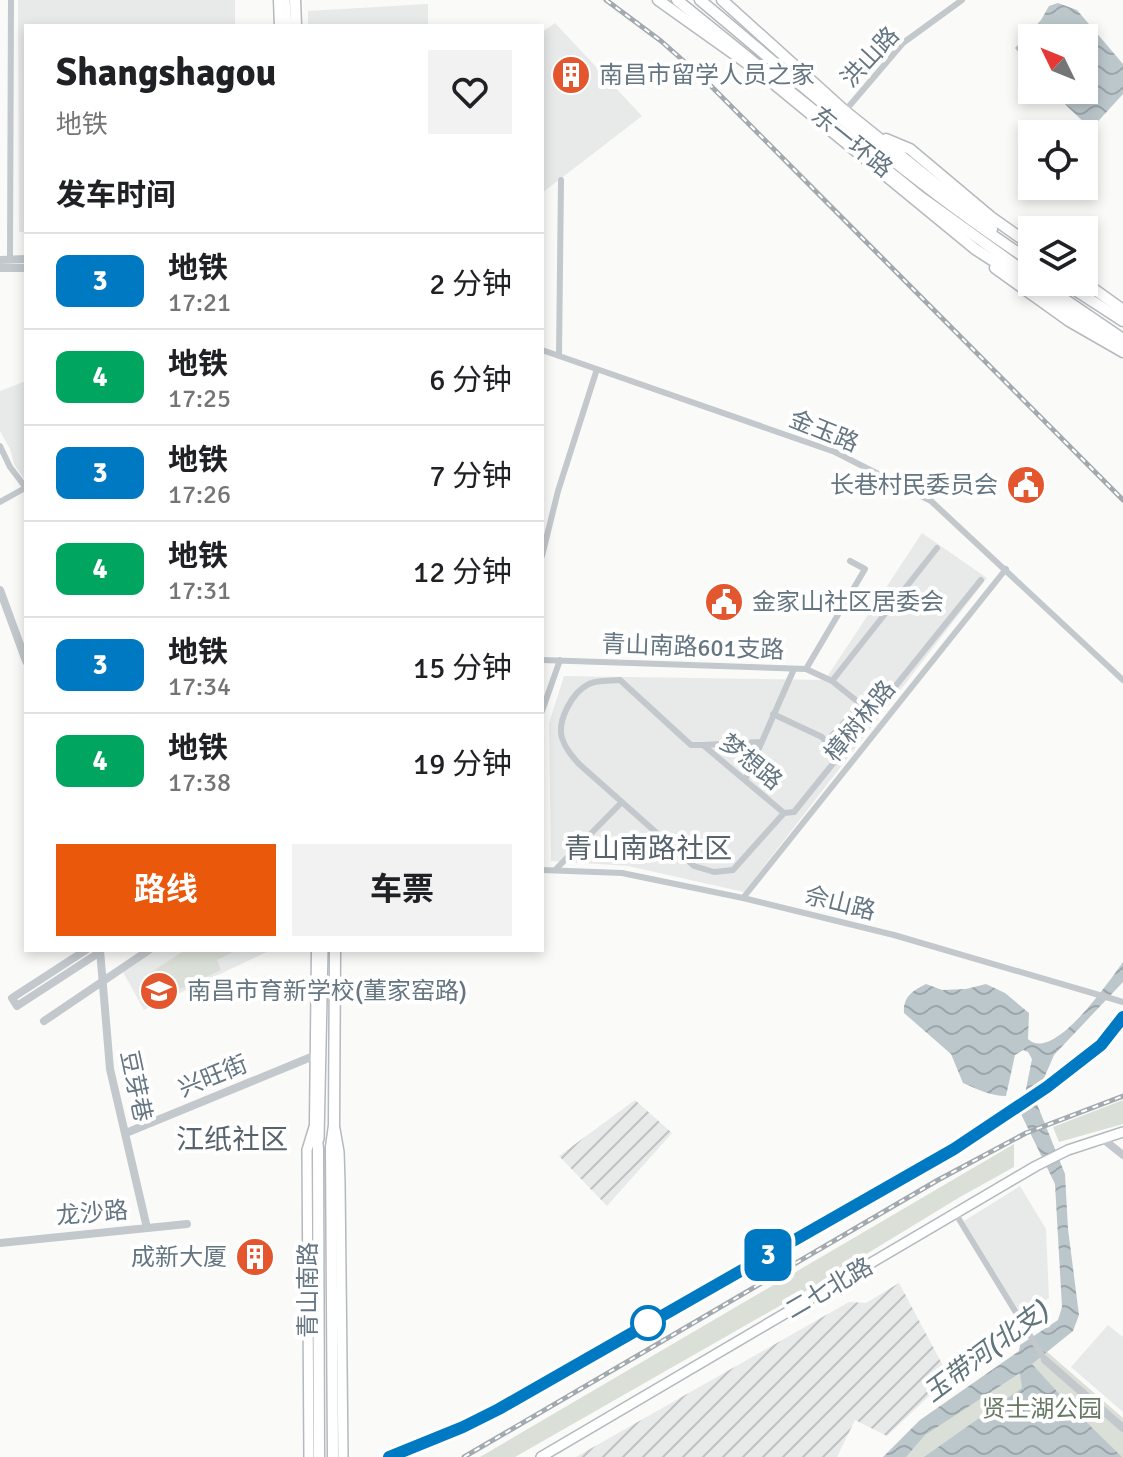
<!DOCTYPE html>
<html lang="zh">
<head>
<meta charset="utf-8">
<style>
	body { margin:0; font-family:Signika,"Noto Sans SC",sans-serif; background:#f2f2f2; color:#202124; height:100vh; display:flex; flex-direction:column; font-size:30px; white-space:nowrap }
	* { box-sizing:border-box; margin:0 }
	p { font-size:26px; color:#757577 }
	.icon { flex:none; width:44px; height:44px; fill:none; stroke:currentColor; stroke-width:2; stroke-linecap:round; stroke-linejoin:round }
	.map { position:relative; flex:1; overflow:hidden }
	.panel { position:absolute; left:24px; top:24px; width:520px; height:928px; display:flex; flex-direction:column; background:#fff; border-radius:0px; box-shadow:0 4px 12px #0003 }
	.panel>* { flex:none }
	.badge { padding:0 16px; border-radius:12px; font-size:28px; line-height:52px }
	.needle { width:52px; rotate:313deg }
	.buttons { position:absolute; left:1018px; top:24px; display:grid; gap:16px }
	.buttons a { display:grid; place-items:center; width:80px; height:80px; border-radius:0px; background:#fff; box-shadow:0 4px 12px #0003; font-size:40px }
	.map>.badge { position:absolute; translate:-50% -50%; box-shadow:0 0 0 4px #fff }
	h2 { padding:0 32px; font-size:30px; line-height:72px }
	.round { display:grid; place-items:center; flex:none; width:84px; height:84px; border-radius:0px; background:#f2f2f2 }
	.head { display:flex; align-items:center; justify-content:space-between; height:136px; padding:0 32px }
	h1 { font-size:38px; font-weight:700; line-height:60px }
	.primary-button { display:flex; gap:16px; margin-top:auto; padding:16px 32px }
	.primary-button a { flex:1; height:92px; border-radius:0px; background:#ea580c; color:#fff; font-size:32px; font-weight:700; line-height:92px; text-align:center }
	.primary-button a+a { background:#f2f2f2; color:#202124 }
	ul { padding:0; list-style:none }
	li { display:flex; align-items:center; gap:24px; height:96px; padding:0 32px; border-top:2px solid #e0e0e0 }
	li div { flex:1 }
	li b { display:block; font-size:30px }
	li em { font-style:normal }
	li .badge { min-width:88px; font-weight:700; text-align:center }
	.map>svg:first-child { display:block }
	.built { fill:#e8e9e9 }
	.industrial { fill:url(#industrial-furrows) }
	.green { fill:#dadfd7 }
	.water { fill:url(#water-waves) }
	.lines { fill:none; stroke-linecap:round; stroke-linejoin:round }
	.secondary-casing { stroke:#b3babf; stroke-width:12 }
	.primary-casing { stroke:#b5babe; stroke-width:13 }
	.trunk-casing { stroke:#b4b9bd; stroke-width:13 }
	.minor { stroke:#c3c8cc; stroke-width:6 }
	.tertiary { stroke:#c3c8cc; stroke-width:8 }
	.secondary { stroke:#fff; stroke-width:9 }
	.primary { stroke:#fff; stroke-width:10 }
	.trunk { stroke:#fff; stroke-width:10 }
	.rail-casing { stroke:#a2aab0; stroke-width:5 }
	.rail { stroke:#fff; stroke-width:2; stroke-dasharray:6; stroke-linecap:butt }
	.line-casing { stroke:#fff; stroke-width:18 }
	.line { stroke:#0079c3; stroke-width:12 }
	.stop-dot { fill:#fff; stroke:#0079c3; stroke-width:4 }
	.labels { text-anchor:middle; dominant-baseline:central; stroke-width:8; stroke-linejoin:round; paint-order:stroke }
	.street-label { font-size:24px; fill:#657683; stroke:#fff }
	.poi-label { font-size:24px; fill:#657683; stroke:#fff; text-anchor:start }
	.park-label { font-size:24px; fill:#687a64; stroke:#fff }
	.water-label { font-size:26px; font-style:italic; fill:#60757c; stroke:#fff }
	.quarter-label { font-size:28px; fill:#57646e; stroke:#fff }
</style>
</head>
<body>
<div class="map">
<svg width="1123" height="1457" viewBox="0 0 1123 1457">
	<defs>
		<pattern id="industrial-furrows" width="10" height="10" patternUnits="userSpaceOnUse" patternTransform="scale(2)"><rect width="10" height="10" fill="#e8e9e9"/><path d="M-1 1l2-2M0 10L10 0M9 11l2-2" fill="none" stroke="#c0c1c2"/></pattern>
		<pattern id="water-waves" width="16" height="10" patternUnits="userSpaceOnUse" patternTransform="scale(2)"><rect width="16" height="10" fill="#bbc7cb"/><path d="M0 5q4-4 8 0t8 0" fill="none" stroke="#9ca6aa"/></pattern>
	</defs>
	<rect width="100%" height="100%" fill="#fafaf8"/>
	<!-- built -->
	<path class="built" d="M18,0H235V26H26V232H19Z
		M428,4V26H308V11Z
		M555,23L642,116L542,193V32Z
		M26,381V482L14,464L10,449L0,431V391Z
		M922,533L987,578L744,892L628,866L551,861L549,723L564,676L825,680Z
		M154,950H271L144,1010L123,972Z
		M1020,1186L1046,1229L1049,1298L1021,1315L964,1221Z
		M1108,1325L1123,1337V1412L1071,1367Z"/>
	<!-- industrial -->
	<path class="industrial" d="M635,1100L672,1133L607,1206L559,1156Z
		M899,1283L949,1377L887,1436L855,1420L837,1457H576L849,1302L866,1303Z"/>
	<!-- green -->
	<path class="green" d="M185,950H237L217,960L221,970L160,998L147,975Z
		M1123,1100V1124L1059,1142L1053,1127Z
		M1014,1144V1167L960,1197L804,1292L515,1457H480Z
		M1045,1350L1123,1418V1457H905L924,1434Z"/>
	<!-- water -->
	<path class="water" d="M1058,3L1077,10L1123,64V94L1091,129L1050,90H1084V38H1032V69L1015,48L1041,20L1049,6Z
		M1123,962V982L1054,1055L1035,1099L1065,1174L1068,1229L1079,1315L1073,1331L1032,1364L1072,1408L1122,1457H924L1022,1388L1020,1373L925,1435L906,1457H883L920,1420L1019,1351L1020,1345L1058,1320L1062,1307L1055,1184L1021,1114L1032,1059L1028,1052L1023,1050L1015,1055L1006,1096C990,1096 977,1089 963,1083L951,1054L904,1013C903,997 912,991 926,984L942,990L966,989L986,984L1005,993L1029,1013L1028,1039C1053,1064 1110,980 1123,962Z"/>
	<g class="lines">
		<!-- secondary casing -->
		<g class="secondary-casing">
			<path id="secondary" d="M285,0L287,26
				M335,1129L339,1152L340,1183L343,1457
				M319,1139L323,950
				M309,1457L307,1150L314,1127
				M541,1457L1036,1166L1068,1150L1123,1132"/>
		</g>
		<!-- primary casing -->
		<g class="primary-casing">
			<path id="primary" d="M279,0L280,26
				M295,0L296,26
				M658,0L762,74L975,249L1123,345
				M722,0L845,111L992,229
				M886,139L910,149L991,217L1032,246
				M995,268L1069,321L1123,352
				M1084,282L1123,310
				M317,950L315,1123L318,1149L319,1457
				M333,1457L331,1147L334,1125L335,950"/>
		</g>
		<!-- trunk casing -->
		<g class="trunk-casing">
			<path id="trunk" d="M677,0L918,195L1032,277
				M700,0C808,90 914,185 1032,262
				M1039,282L1123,339
				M1063,282L1123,321"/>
		</g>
		<!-- minor -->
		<path class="minor" d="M845,111L903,43L962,0
			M10,259L11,0
			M542,350L835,452L931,501L1123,680
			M559,356L561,180
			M0,446L10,467L26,488
			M0,502L25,488
			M542,556L558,491L597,369
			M542,660L806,669L865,569L850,561
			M806,669L832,681
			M620,680L691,745H703L784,813L733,870L714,872L694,866L579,764C572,756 565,748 562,738C557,721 572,692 589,684C597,680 611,681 620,680Z
			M542,711L560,660
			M773,714L822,737L838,758
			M873,714L832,681L937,548
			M826,742L861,704
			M703,745L760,742
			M745,780L794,669
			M784,813L794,812L981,580
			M557,868L622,802
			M542,870L622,873L743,898L894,935L1123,1002
			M743,898L1006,569
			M954,1211L1045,1360"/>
		<!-- tertiary -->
		<path class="tertiary" d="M0,260L26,259
			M0,268H26
			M0,590L26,661
			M86,950L12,998L17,1006L100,952
			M100,950L110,1069L147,1228
			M44,1021L149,950
			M126,1133L316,1055
			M1103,1139L1123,1155
			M0,1243L187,1224
			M1045,1360L1123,1428"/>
		<!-- secondary -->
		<use href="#secondary" class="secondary"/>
		<!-- primary -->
		<use href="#primary" class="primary"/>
		<!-- trunk -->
		<use href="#trunk" class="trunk"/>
		<!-- rail casing -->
		<g class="rail-casing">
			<path id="rail" d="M606,0L661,41L704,79L1123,500
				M464,1457L938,1180L1026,1133L1123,1096"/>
		</g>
		<!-- rail -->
		<use href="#rail" class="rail"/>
	</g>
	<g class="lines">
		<!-- line casing -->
		<g class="line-casing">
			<path id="line" d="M389,1457L463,1427L499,1409L954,1149L1047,1087L1101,1045L1123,1017"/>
		</g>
		<!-- line -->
		<use href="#line" class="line"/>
	</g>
	<!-- icons -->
	<defs>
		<g id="building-disc" transform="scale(2)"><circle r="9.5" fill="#e4572e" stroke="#fff"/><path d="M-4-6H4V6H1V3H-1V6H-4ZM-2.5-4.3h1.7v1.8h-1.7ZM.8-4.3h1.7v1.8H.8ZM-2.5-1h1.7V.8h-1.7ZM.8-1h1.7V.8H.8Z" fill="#fff"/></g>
		<g id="civic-disc" transform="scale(2)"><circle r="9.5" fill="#e4572e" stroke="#fff"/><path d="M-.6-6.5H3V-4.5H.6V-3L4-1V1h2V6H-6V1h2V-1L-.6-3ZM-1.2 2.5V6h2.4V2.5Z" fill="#fff"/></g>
		<g id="school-disc" transform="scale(2)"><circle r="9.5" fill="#e4572e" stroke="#fff"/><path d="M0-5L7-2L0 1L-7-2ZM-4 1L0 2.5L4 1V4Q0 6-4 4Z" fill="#fff"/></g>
	</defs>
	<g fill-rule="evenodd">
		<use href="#building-disc" x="571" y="75"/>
		<use href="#civic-disc" x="1026" y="485"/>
		<use href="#civic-disc" x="724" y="602"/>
		<use href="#school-disc" x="159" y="991"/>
		<use href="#building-disc" x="255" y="1257"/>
	</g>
	<!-- markers -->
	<circle class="stop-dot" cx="648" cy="1323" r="16"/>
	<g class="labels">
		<!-- street labels -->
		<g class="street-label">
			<text transform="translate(870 57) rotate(-47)">洪山路</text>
			<text transform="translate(852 142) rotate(39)">东一环路</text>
			<text transform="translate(824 431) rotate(22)">金玉路</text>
			<text transform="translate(693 647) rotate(2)">青山南路601支路</text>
			<text transform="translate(860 721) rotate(-51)">樟树林路</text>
			<text transform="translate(751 762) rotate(39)">梦想路</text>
			<text transform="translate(840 903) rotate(14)">佘山路</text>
			<text transform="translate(213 1076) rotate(-22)">兴旺街</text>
			<text transform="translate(136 1086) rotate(78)">豆芽巷</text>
			<text transform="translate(92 1213) rotate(-5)">龙沙路</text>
			<text transform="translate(829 1288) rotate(-30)">二七北路</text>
			<text transform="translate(308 1290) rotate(-90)">青山南路</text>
		</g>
		<!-- poi labels -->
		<g class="poi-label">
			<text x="599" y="75">南昌市留学人员之家</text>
			<text x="998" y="485" text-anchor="end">长巷村民委员会</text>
			<text x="752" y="602">金家山社区居委会</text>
			<text x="187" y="991">南昌市育新学校(董家窑路)</text>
			<text x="227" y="1257" text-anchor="end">成新大厦</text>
		</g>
		<!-- park labels -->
		<g class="park-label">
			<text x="1042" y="1409">贤士湖公园</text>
		</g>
		<!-- water labels -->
		<g class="water-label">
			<text transform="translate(986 1352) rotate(-37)">玉带河(北支)</text>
		</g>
		<!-- quarter labels -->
		<g class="quarter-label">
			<text x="648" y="849">青山南路社区</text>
			<text x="232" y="1140">江纸社区</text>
		</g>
	</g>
</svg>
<div class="buttons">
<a><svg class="needle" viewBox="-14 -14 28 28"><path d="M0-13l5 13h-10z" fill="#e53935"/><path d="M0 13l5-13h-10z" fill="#757577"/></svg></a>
<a><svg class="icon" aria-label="locate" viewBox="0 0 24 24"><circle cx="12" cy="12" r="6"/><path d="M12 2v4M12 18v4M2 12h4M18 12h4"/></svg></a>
<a><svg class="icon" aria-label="layers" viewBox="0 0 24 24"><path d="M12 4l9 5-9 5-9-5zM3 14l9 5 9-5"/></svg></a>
</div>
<b class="badge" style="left:768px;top:1255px;background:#0079c3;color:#fff">3</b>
<section class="panel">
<div class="head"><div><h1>Shangshagou</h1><p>地铁</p></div><a class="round"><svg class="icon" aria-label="heart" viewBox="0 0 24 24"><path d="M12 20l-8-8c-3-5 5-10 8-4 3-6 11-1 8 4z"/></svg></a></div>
<h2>发车时间</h2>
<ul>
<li><span class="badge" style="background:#0079c3;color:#fff">3</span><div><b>地铁</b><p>17:21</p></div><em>2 分钟</em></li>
<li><span class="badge" style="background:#00a560;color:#fff">4</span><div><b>地铁</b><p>17:25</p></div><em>6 分钟</em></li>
<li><span class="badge" style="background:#0079c3;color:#fff">3</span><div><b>地铁</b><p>17:26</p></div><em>7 分钟</em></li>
<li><span class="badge" style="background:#00a560;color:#fff">4</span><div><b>地铁</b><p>17:31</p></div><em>12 分钟</em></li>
<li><span class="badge" style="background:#0079c3;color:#fff">3</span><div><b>地铁</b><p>17:34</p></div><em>15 分钟</em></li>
<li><span class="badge" style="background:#00a560;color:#fff">4</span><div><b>地铁</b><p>17:38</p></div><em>19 分钟</em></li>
</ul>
<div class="primary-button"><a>路线</a><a>车票</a></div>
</section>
</div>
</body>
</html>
